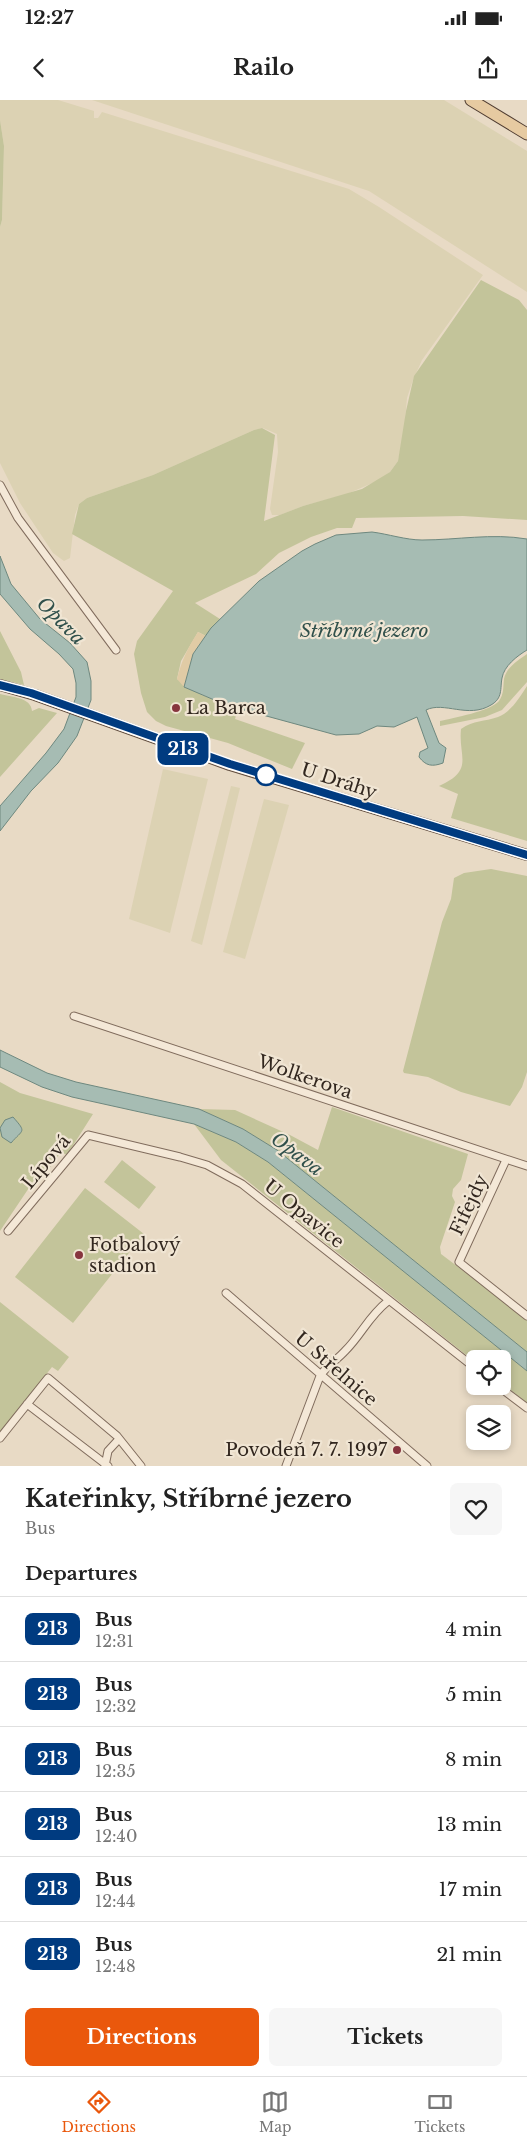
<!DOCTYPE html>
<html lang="en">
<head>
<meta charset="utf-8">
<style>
	body { margin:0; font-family:"Libre Baskerville",serif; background:#f6f6f6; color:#222; height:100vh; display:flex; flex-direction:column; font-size:19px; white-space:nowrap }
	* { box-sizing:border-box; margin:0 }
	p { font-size:16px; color:#767676 }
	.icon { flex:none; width:28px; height:28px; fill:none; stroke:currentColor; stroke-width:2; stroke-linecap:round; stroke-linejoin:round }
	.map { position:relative; height:1366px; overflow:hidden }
	.details { display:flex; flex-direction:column; background:#fff; flex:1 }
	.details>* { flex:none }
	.badge { padding:0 10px; border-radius:8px; font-size:18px; line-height:32px }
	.tools { position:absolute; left:466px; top:1250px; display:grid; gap:10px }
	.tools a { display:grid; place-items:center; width:45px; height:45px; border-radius:8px; background:#fff; box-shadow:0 2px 8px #0003; font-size:25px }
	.map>.badge { position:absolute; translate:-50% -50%; box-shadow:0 0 0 2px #fff }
	h2 { padding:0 25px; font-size:19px; line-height:45px }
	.round { display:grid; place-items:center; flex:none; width:52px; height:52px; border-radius:8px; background:#f6f6f6 }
	.overview { display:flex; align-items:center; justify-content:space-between; height:85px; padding:0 25px }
	h1 { font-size:24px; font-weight:700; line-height:38px }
	.cta { display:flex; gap:10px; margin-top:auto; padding:10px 25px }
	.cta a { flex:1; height:58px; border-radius:8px; background:#ea580c; color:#fff; font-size:20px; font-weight:700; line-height:58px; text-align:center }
	.cta a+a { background:#f6f6f6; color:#222 }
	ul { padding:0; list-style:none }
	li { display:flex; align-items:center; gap:15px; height:65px; padding:0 25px; border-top:1px solid #e0e0e0 }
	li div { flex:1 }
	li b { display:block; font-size:19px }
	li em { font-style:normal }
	li .badge { min-width:55px; font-weight:700; text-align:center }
	.status { display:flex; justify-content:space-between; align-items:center; height:35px; padding:0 25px; background:#fff; direction:ltr }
	.status svg { height:14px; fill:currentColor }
	header { display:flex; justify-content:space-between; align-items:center; height:65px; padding:0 25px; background:#fff; font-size:22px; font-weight:700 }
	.dock { display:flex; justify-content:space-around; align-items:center; height:70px; border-top:1px solid #e0e0e0; background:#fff; font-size:14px; color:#767676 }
	.dock a { display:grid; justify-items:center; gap:2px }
	.dock .active { color:#ea580c }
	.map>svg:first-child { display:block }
	.farmland { fill:#dcd2b3 }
	.green { fill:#c3c49a }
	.sand { fill:#e0cba5 }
	.water { fill:#a6bcb3; stroke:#6e887f }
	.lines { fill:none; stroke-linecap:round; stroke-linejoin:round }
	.street-casing { stroke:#806c5d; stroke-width:9 }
	.secondary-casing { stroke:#624e40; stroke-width:12 }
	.primary-casing { stroke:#4f3c31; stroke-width:13 }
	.street { stroke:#f4e8d7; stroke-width:7 }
	.secondary { stroke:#f4e8d7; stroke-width:10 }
	.primary { stroke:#e6caa1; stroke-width:11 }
	.line-casing { stroke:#fff; stroke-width:11 }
	.line { stroke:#003b80; stroke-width:8 }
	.poi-dot { fill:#87353e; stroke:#f0e5d3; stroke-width:2 }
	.stop-dot { fill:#fff; stroke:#003b80; stroke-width:2.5 }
	.labels { text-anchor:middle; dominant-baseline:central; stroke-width:4.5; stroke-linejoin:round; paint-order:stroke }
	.poi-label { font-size:18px; fill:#32271f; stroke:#f0e5d3; text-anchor:start }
	.street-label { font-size:18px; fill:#32271f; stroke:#f0e5d3 }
	.water-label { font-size:19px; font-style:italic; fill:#30504b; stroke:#f0e5d3 }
</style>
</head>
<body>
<div class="status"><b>12:27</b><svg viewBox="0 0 49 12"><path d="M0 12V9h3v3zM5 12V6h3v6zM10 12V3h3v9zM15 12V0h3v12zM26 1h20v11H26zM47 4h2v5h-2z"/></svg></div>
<header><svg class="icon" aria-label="back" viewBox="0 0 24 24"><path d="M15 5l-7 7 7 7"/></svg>Railo<svg class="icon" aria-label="share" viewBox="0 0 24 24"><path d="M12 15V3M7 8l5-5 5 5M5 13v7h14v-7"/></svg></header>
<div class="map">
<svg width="527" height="1366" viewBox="0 0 527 1366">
	<rect width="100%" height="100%" fill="#e8dac5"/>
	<!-- farmland -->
	<path class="farmland" d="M0,0H58L94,11V18H98L102,12L349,89L379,107L483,175L422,260L413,280L407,298L404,332L398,361L390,372L377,381L347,394L303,406L280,415H272L270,409L278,352L277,334L263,328L254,330L153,375L87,398L79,404L75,415L70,458L64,461L53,453L20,403L0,363V127L2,120L4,46L0,20Z
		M92,0H444L527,51V192L369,91Z
		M163,669L208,679L170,833L129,819Z
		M231,686L240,688L202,845L191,841Z
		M264,699L289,705L245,859L223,852Z"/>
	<!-- green -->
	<path class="green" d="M0,20L4,46L2,120L0,127Z
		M481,180L519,200L527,210V420L463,416L356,418L352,428H337L311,437L279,453L256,474L195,503L220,519L206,536L198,532L181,561L177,579L202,595L238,609L235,619L305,643L292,669L228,643L166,626L156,621L147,612L141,593L134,554L137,541L173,491L72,434L79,404L87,398L153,375L254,330L262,328L275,335L264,421L303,406L362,389L390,372L398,361L406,311L414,276Z
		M0,531L21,572L24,585L0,579Z
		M527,554V582L502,610L485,617L440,626V621C453,618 491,611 499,601C504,594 503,587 504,579C506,568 518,560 527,554Z
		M527,586V741L451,718L458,694L439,686C475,670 458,657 461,629C474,620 484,622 498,617C511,612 520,597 527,586Z
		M0,594C11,597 31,597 32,611L39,608L57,613L0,677Z
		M491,769L527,776V972L522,987L510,1006L461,992L428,977L404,973L403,971L442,822L451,799L454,778L464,773Z
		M0,982L20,993L93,1014L67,1055L61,1052L46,1073L41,1070L0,1131Z
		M332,1007L468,1054L461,1080L453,1089L452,1096L455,1102L440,1147L441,1154L527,1219V1252L277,1050L243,1029L199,1009L235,1010L290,1035L318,1050Z
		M194,1024L236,1042L268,1062L527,1271V1303L503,1284L502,1259H475V1262L221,1060Z
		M122,1060L156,1087L139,1109L104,1082Z
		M85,1088L144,1134L73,1223L15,1177Z
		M0,1202L69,1257L58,1271L52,1267L0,1333Z"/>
	<!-- sand -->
	<path class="sand" d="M198,532L206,536L193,554L184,587L177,579C181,562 188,547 198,532Z"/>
	<!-- water -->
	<path class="water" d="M372,432C388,434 406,440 422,440C457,440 492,433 527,439V550C517,556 504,566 502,578C500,589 503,598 491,605C468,619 444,601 426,610L439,643L446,648L443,663C432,667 426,666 419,657L420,652L428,648L417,617L394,627L377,626L359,634L336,635L226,605L184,587L193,554L211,528L259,481L302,451L315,444L336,435Z
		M0,456L11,484L40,519L70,543L87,562L91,581V600L77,636L58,663L31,691L0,731V706L46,653L64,629L76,597V583L73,569L59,554L30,529L0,494Z
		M0,950L47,973L76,982L199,1009L243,1029L277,1050L527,1252V1271L268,1062L236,1042L194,1024L72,997L42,987L0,967Z
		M13,1017C27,1033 23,1029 11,1043L2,1037L0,1028L5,1020Z"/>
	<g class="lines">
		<!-- street casing -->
		<g class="street-casing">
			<path id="street" d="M0,385L18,418L116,550
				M74,916L527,1066
				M506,1060L459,1162L527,1216
				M8,1131L88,1035L180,1057L207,1065L242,1084L475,1268
				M226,1193L427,1366
				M498,1286L527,1308
				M27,1304L108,1366
				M0,1338L48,1278L117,1336L141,1366
				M105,1366L108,1351L119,1339
				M286,1366L320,1276C327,1265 337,1260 345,1251C362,1234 368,1217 388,1201"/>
		</g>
		<!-- secondary casing -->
		<g class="secondary-casing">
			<path id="secondary" d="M0,585L35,595L230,665L527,755"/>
		</g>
		<!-- primary casing -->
		<g class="primary-casing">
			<path id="primary" d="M471,0L527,34"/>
		</g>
		<!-- street -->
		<use href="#street" class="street"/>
		<!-- secondary -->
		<use href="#secondary" class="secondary"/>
		<!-- primary -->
		<use href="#primary" class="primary"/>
	</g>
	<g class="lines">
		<!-- line casing -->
		<g class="line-casing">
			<path id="line" d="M0,585L31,593L230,664L527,755"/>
		</g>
		<!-- line -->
		<use href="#line" class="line"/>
	</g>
	<!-- markers -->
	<g class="poi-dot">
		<circle cx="176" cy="608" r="5"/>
		<circle cx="79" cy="1155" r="5"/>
		<circle cx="397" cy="1350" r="5"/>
	</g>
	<circle class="stop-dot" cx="266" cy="675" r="10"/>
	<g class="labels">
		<!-- poi labels -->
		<g class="poi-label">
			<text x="186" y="608">La Barca</text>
			<text x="89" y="1145">Fotbalový<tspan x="89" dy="21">stadion</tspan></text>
			<text x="387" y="1350" text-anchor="end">Povodeň 7. 7. 1997</text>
		</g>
		<!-- street labels -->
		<g class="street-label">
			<text transform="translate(339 681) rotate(18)">U Dráhy</text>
			<text transform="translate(305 977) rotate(19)">Wolkerova</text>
			<text transform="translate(46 1062) rotate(-50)">Lípová</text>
			<text transform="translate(469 1105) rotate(-65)">Fifejdy</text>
			<text transform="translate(304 1114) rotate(39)">U Opavice</text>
			<text transform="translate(336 1269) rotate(41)">U Střelnice</text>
		</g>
		<!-- water labels -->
		<g class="water-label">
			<text transform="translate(61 521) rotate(45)">Opava</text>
			<text x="364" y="530">Stříbrné jezero</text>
			<text transform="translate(297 1054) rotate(37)">Opava</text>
		</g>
	</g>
</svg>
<div class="tools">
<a><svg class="icon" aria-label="locate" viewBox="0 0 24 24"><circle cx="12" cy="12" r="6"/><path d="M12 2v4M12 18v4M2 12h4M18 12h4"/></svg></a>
<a><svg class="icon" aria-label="layers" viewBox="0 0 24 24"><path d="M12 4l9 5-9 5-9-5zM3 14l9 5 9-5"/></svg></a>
</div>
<b class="badge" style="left:183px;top:649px;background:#003b80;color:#fff">213</b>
</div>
<section class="details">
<div class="overview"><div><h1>Kateřinky, Stříbrné jezero</h1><p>Bus</p></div><a class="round"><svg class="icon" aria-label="heart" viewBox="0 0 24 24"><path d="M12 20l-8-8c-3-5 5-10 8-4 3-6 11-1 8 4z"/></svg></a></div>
<h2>Departures</h2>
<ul>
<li><span class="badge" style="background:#003b80;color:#fff">213</span><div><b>Bus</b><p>12:31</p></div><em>4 min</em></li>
<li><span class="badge" style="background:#003b80;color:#fff">213</span><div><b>Bus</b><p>12:32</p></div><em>5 min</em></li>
<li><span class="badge" style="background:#003b80;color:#fff">213</span><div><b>Bus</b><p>12:35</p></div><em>8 min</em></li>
<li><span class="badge" style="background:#003b80;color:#fff">213</span><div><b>Bus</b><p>12:40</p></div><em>13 min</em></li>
<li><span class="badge" style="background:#003b80;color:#fff">213</span><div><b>Bus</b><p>12:44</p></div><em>17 min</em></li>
<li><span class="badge" style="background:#003b80;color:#fff">213</span><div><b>Bus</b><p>12:48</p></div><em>21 min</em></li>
</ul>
<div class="cta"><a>Directions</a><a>Tickets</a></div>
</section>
<nav class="dock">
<a class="active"><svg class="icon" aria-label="directions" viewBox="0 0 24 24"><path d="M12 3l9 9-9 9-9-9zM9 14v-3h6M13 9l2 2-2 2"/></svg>Directions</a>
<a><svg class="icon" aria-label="map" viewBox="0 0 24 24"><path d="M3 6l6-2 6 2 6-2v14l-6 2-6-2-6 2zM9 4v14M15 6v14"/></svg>Map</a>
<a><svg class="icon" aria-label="tickets" viewBox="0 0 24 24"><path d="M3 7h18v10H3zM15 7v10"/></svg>Tickets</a>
</nav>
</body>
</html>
